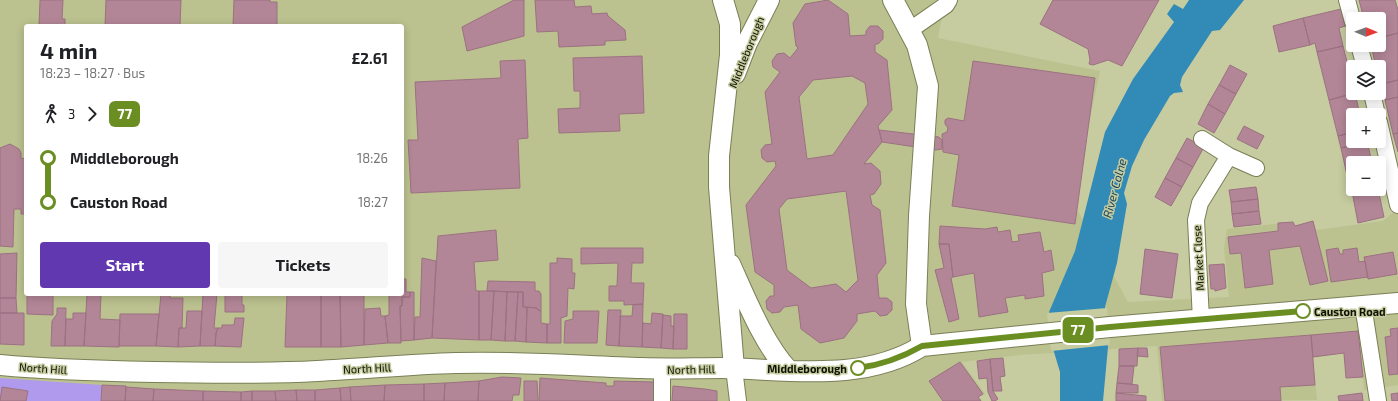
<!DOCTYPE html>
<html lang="en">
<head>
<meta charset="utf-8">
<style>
	body { margin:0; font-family:"Exo 2",sans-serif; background:#f6f6f6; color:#202124; height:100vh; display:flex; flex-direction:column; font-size:15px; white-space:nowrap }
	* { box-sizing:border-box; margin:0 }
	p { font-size:13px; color:#757577 }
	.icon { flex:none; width:22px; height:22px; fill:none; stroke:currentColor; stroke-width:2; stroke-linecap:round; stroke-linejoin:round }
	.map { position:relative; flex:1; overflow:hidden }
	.sheet { position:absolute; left:24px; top:24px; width:380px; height:272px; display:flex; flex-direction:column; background:#fff; border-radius:4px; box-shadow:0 2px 10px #0003 }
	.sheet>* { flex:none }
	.badge { padding:0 8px; border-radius:6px; font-size:14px; line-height:26px }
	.needle { width:26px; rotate:91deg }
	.controls { position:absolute; left:1346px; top:12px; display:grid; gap:8px }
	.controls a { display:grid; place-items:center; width:40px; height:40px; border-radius:4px; background:#fff; box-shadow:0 2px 10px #0003; font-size:20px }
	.map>.badge { position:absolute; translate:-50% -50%; box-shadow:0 0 0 2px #fff }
	.legs { display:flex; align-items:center; gap:6px; height:44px; padding:0 16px; font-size:13px }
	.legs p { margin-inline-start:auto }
	.summary { display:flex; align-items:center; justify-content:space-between; height:68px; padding:0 16px }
	h1 { font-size:22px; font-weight:700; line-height:30px }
	.cta { display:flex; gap:8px; margin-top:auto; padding:8px 16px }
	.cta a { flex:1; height:46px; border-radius:4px; background:#6238b0; color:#fff; font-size:16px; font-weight:700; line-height:46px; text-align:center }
	.cta a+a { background:#f6f6f6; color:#202124 }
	ul { padding:0 16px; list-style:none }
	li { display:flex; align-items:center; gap:14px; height:44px; font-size:15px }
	li i { display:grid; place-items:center; width:6px; height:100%; margin:0 5px; background:currentColor }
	li i::after { content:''; width:10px; height:10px; margin:-5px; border:3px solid; border-radius:50%; background:#fff }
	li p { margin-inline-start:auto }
	li:first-child i { background:linear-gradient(#0000 50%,currentColor 0) }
	li:last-child i { background:linear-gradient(currentColor 50%,#0000 0) }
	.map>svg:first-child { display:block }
	.built { fill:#bbc28f; fill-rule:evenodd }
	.green { fill:#af9aee }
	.water { fill:#328bb7 }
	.pier { fill:#c6cca0 }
	.building { fill:#b38697; stroke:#9c7181; fill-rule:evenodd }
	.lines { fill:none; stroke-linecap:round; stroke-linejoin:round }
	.minor-casing { stroke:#7a7f56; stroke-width:18 }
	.tertiary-casing { stroke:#7a7f56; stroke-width:22 }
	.minor { stroke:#fff; stroke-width:16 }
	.tertiary { stroke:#fff; stroke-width:20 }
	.line-1-casing { stroke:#fff; stroke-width:9 }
	.line-1 { stroke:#6b8e23; stroke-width:6 }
	.stop-1-dot { fill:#fff; stroke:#6b8e23; stroke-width:2 }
	.labels { text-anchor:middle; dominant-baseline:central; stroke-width:3; stroke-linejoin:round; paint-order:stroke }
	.street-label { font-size:11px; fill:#0f1103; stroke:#c6cca0 }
	.stop-label { font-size:11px; font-weight:bold; fill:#0f1103; stroke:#c6cca0; text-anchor:start }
	.water-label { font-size:12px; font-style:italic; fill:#14445c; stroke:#c6cca0 }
</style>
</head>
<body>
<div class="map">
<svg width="1398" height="401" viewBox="0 0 1398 401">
	<rect width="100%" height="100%" fill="#c6cca0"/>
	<!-- built -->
	<path class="built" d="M0,0H945L938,38L1100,71L1073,202L1128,302L1229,297L1224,248L1227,229L1293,222L1295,226L1313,221L1316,230L1383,221L1398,208V385L1364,390L1363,377L1346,378L1343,353L1313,357L1317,400L1162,401L1157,346L1020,355L962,362L985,394L979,397L982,401H0ZM26,26H402V294H26Z"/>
	<!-- green -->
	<path class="green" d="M0,378L102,385L101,401H26L28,391L2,387L0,399Z"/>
	<!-- water -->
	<path class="water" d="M1189,0H1244L1220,30L1212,31L1182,77L1180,85L1183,92L1174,93L1170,96L1144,140L1132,166L1124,193L1127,204L1117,263L1105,307L1108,347L1103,401H1060V372L1054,352L1049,312L1075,251L1105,132L1133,79L1174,22L1167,14L1174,4L1183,9Z"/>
	<!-- pier -->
	<path class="pier" d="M1107,308L1110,345L1051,351L1047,313Z"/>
	<!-- building -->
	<path class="building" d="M40,0H63L62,19H65V26H39Z
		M106,0H181L180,26H105Z
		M234,0H270V2H277V26H233Z
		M514,0H524V36L467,51L462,27Z
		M535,0H574L575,7L591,6L592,14L607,13L608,16L625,30L626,40L605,41V45L559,47L558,31L537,32Z
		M828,0L848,14L850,36L866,35V31L870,26H878L883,31V39L878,44H875V52L887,60L892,110L878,126L882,142L864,164L871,163L880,171L881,184L874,194L870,195L872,205L880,210L886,263L877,275L879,298H887L892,302V310L887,315L880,316L875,311L857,314V321L844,338L820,343L801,329L798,305L784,307L780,312L772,313L767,309L766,301L770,296H774V285L755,272L746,205L776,166L775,161L767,162L762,158L761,150L765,145L772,144L765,92L780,72L773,67L772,61L777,54L784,53L790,58L798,48L796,46L793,23L805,4ZM852,76L865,83L868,104L833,155L807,159L799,97L813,80ZM846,191L858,280L846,292L836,284L811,288L787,270L779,209L787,199Z
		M1053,0H1159L1122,66L1108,60L1093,65L1089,64L1090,60L1088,49L1040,24Z
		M1359,0H1395L1398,10V33L1379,38V19H1364Z
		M1341,9L1345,26L1339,28L1343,46L1317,52L1315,43L1310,45L1303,18Z
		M1303,18L1310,45L1279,52L1273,26Z
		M1398,33V80L1381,84L1379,67H1376L1371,45H1379V38Z
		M1343,46L1353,85V93H1355L1329,100L1317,52Z
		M642,56L644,113L619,114L620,131L559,133L558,109L580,108V91H574L573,58Z
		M525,60L528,138L518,139L520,188L411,193L408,140H418L415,82L501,78L500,61Z
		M973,61L1095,78L1075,224L952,206L959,155L943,152L942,134L947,132L948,128L945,124V120L948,118L964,121Z
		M1230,65L1247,74L1236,94L1219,85Z
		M1398,80V97L1385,100L1381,84Z
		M1219,85L1236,94L1225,114L1208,104Z
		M1355,93L1360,115H1353V132L1338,136L1329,100Z
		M1398,97V133L1393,134L1385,100Z
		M1208,104L1225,114L1214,133L1198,124Z
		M1244,126L1264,136L1257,149L1237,139Z
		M879,130L939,137L942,140V149L936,150L882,142Z
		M1353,132V141H1367L1341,148L1338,136Z
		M1398,133V152L1393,134Z
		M1187,138L1204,147L1193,167L1176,158Z
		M1367,141L1372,163H1353V179L1348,180L1341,148Z
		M10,144L19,149L21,153V158L26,159V214H21V209H14L13,247L0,246V148Z
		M1176,158L1193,167L1182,187L1165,178Z
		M1165,178L1182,187L1171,206L1155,197Z
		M1353,185V189H1378L1384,217L1358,223L1351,186Z
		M1256,187L1258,199L1231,202L1229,190Z
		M1258,199L1259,211L1232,214L1231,202Z
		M1259,211L1261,224L1234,227L1232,214Z
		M1313,221L1328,281L1310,285L1300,246L1269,250L1273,284L1245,288L1241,253L1230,254L1228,237L1278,231V223L1293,222L1295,226Z
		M940,226L985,229L997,227L998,232L1010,230L1012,242L1019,241L1018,235L1040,232L1044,252L1051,250L1054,270L1042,273L1044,296L1025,299V295L1005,298L1008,312L979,317L974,273L953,277L949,244H939Z
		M496,230L498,260L474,262L476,291H479V340L432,338L438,236Z
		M939,244H949L953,277L951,278L959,319L949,322L935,270L944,268Z
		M581,248H643V263H632L631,283H644L643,304L624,305V301H609V286H617L618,263L581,264Z
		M1338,248L1340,254H1343V250L1357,248L1359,262L1365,261L1368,277L1331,282L1326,250Z
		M1145,249L1178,254L1172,298L1140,294Z
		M1393,252L1397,274L1368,279L1364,257Z
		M17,253L16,298H0V254Z
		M422,258L436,261L432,338L414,340L415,317H420Z
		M557,258L572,259V273H575L574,289L568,288L567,316L561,318V343H547V324H550V263H557Z
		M1224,264L1226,288L1215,291V289H1211L1209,265Z
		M402,279H406V292H410V297H402V306H400L401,343H388L385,316L389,315V294H402Z
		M488,281L535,282V291H539L541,294V311L538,310L537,308L523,307V292L487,291Z
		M479,291H494L491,340H479Z
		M494,291L507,292L505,341L491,340Z
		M410,292H414V340L401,341L400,306H402V297H410Z
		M507,292H518L515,341H505Z
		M518,292H523V307H527L526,342L515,341Z
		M27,294H53V315L27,314Z
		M87,294H101L100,319L120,320L119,347L84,346Z
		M161,294H170V298H183L182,328H179L178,347L156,346Z
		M203,294H217L214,328H218L216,333L215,346H200Z
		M225,294H242V305H244V312H225Z
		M287,294H321V347H285Z
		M321,294H340L341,347H321Z
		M340,294H364V345L341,347Z
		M0,298H16L17,313H0Z
		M643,304L642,347L619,346L620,316H632L633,305Z
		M527,307L537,308L538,310L541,311V323L547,324V343L526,342Z
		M57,308H66L65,346H51L52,321L57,314Z
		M380,308L381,316H385L388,343L364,345L365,309Z
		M608,310H621L619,346L606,345Z
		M187,311H202L200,346L178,347L179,328H186Z
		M573,311H599L597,343H564L565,321L573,319Z
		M0,313H24V345L0,344Z
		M73,313H86L84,346H65L66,319H73Z
		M652,313L663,314L661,348L642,347L643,323L651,324Z
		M120,314H159L156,346H119Z
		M674,314H687V349H673Z
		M663,315L671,316V326H674L673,349L661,348Z
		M235,318H244L241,347L215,346L216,333L218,328H222V325H234Z
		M1398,328V374L1389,375L1385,337L1391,336L1390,329Z
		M1358,331L1363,377L1346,378L1344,353L1313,357L1311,335Z
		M1311,335L1315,385L1280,387L1281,401H1165L1160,347Z
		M1138,348H1147L1148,357L1137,356Z
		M1138,348L1137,366H1119V349Z
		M1003,358L1005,376L1000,377L1002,391H993L990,359Z
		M990,359L993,391L998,399L995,401H992L988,392L987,378L979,379L977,361Z
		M960,362L983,394L978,397L981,401H943L929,381Z
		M1119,366H1134L1132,384L1117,383Z
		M502,377L521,378L519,395H513L512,401H478L479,381Z
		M540,378L606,383V386H614V381L654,382V401H539Z
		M479,381L478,401H444L445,383Z
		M524,381H537L538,401H524Z
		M445,383L444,401H424V384Z
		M1117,383L1138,385V393H1116Z
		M424,384V401H384L385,385Z
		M102,385L126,386L125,401H101Z
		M385,385L384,401H351L350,387Z
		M673,386L705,389L717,391V401H672Z
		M2,387L28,391L26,401H0Z
		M126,387L154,389L153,401H125Z
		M350,387L351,401H341L340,388Z
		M340,388L341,401H315V390Z
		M154,389L203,391V401H153Z
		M296,390H315V401H297Z
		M296,390L297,401H276L275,391Z
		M203,391L241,392V401H203Z
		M252,391V401H241V392Z
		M252,391H275L276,401H252Z
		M1116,393L1146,396V401H1116Z
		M1362,393L1363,401H1339L1338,396Z
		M1398,393V401H1392L1391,394Z"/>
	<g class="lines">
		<!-- minor casing -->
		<g class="minor-casing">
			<path id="minor" d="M1347,0L1353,22
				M910,30L946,5L949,0
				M1359,45L1365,67
				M1372,93L1377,115
				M1379,122L1398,205
				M1202,139L1229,156L1256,168
				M1363,305L1378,401
				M1201,320L1196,220L1200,203L1229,156
				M734,368L738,401
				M662,401V369"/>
		</g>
		<!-- tertiary casing -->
		<g class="tertiary-casing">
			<path id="tertiary" d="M723,0L730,24V55L719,156V187L734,368
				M893,0L917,45L928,86L919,216L916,304L922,346
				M735,74L747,43L769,0
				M730,264C745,297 764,345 789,371
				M0,365C51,370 102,371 154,372C208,373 262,374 317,371C363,369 410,364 456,363C518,361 580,366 642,368C669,369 695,368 722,368C788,369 863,383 922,346L1110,327L1398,303"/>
		</g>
		<!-- minor -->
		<use href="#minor" class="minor"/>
		<!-- tertiary -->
		<use href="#tertiary" class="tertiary"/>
	</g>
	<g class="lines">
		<!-- line-1 casing -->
		<g class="line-1-casing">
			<path id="line-1" d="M858,368C882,365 901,358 922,346L1110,327L1303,311"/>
		</g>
		<!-- line-1 -->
		<use href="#line-1" class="line-1"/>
	</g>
	<!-- markers -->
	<g class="stop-1-dot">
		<circle cx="1303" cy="311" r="7"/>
		<circle cx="858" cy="368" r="7"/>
	</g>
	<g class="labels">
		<!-- street labels -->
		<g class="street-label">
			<text transform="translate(746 52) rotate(-68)">Middleborough</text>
			<text transform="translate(1198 258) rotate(-93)">Market Close</text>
			<text transform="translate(43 368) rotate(4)">North Hill</text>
			<text transform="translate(367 368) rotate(-3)">North Hill</text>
			<text transform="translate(691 369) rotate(-1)">North Hill</text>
		</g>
		<!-- stop labels -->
		<g class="stop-label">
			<text x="1314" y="311">Causton Road</text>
			<text x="847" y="368" text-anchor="end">Middleborough</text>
		</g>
		<!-- water labels -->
		<g class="water-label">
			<text transform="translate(1114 188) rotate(-75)">River Colne</text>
		</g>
	</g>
</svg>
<div class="controls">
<a><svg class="needle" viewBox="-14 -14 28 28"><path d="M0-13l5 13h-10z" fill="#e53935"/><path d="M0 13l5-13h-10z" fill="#757577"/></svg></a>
<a><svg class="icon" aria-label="layers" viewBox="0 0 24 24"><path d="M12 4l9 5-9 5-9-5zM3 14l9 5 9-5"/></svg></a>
<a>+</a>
<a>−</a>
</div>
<b class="badge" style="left:1078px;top:330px;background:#6b8e23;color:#fff">77</b>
<section class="sheet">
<div class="summary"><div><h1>4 min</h1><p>18:23 – 18:27 · Bus</p></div><b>£2.61</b></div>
<div class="legs"><svg class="icon" aria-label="walk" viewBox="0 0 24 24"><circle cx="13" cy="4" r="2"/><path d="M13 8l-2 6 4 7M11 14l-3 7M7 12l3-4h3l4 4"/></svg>3<svg class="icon" aria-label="forward" viewBox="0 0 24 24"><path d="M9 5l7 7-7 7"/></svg><b class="badge" style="background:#6b8e23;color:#fff">77</b></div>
<ul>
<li><i style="color:#6b8e23"></i><b>Middleborough</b><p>18:26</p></li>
<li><i style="color:#6b8e23"></i><b>Causton Road</b><p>18:27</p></li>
</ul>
<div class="cta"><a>Start</a><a>Tickets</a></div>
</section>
</div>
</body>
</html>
